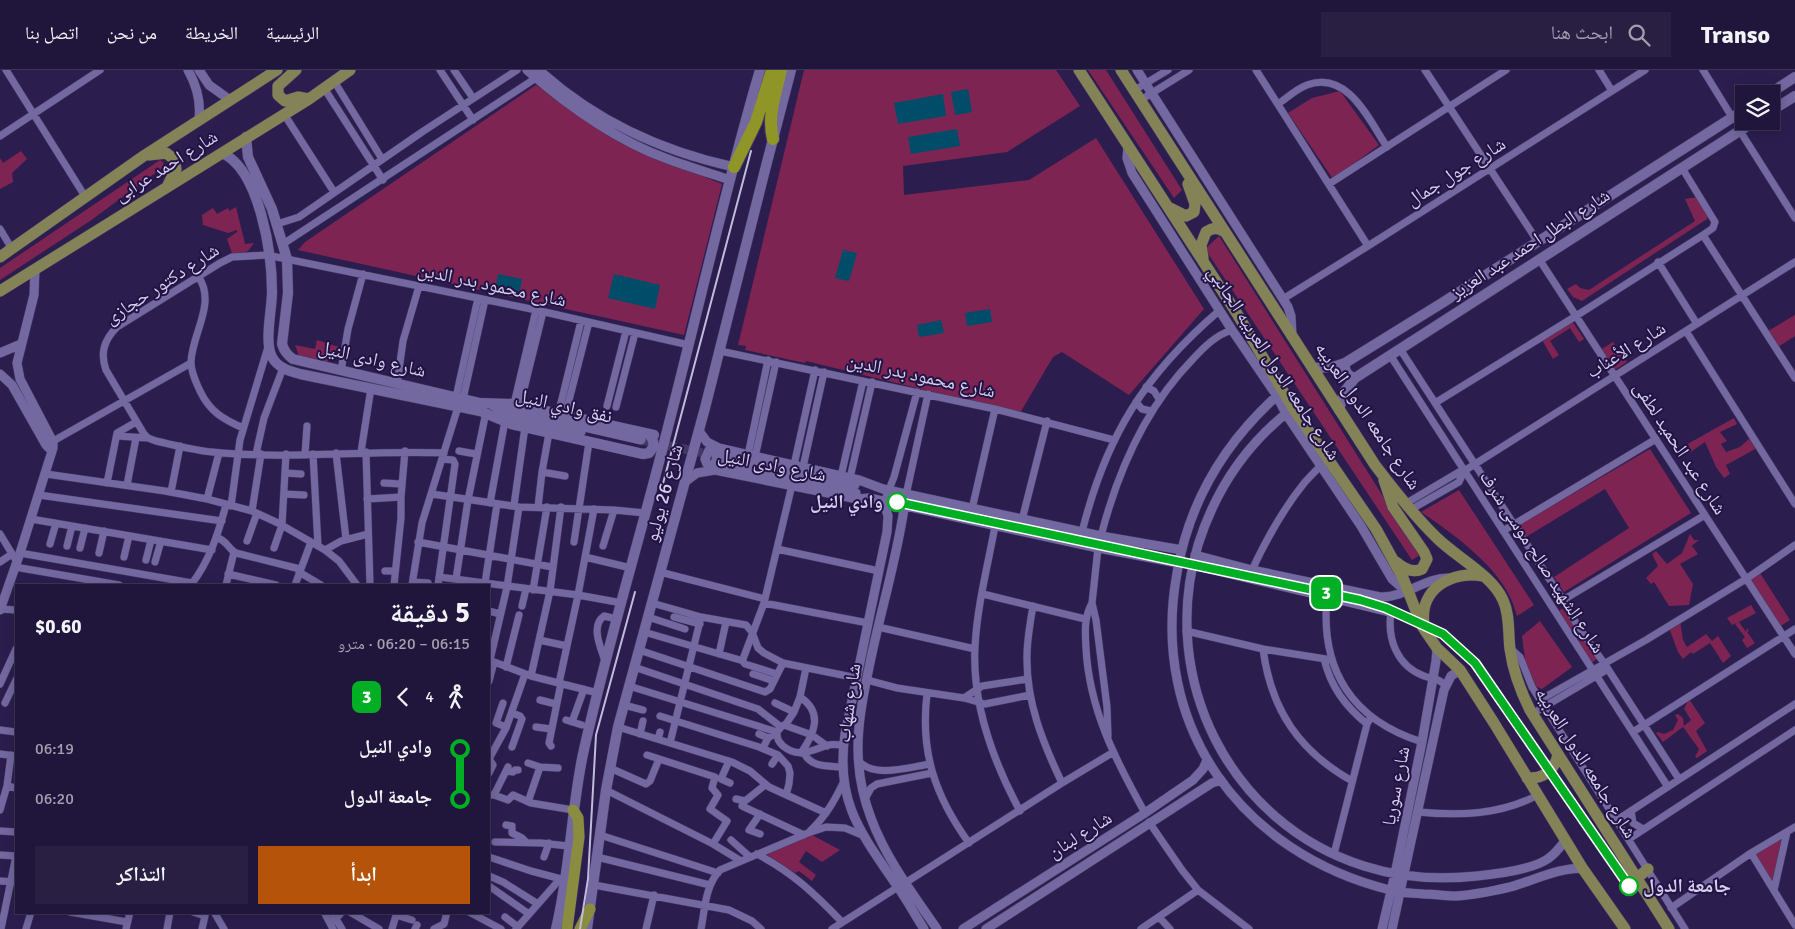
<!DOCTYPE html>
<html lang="ar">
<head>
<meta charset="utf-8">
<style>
	body { margin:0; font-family:Signika,"Noto Naskh Arabic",sans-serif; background:#281f42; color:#f1f3f6; direction:rtl; height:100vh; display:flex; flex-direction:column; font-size:19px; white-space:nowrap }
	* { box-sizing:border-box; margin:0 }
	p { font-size:16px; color:#a29faf }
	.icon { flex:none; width:28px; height:28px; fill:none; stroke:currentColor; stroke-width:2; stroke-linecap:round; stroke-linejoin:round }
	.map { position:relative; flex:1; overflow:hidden; direction:ltr }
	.panel { position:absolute; left:15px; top:514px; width:475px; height:330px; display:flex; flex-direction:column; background:#20163b; border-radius:0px; box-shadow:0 2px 12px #0003,0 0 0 1px #3d3555; direction:rtl }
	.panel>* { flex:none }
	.badge { padding:0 10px; border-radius:8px; font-size:18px; line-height:32px }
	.controls { position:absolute; left:1735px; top:15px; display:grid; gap:10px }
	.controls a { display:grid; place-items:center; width:45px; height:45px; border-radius:0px; background:#20163b; box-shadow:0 2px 12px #0003,0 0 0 1px #3d3555; font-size:25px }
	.map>.badge { position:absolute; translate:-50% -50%; box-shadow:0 0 0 2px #fff }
	.legs { display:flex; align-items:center; gap:8px; height:55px; padding:0 20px; font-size:16px }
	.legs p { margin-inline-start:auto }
	.overview { display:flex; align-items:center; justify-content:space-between; height:85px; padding:0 20px }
	h1 { font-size:28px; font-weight:700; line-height:38px }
	.button { display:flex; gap:10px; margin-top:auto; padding:10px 20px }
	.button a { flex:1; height:58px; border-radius:0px; background:#b45309; color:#fff; font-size:20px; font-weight:700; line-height:58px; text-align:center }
	.button a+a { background:#281f42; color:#f1f3f6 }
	ul { padding:0 20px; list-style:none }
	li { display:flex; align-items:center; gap:18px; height:50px; font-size:19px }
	li i { display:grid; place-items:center; width:8px; height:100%; margin:0 6px; background:currentColor }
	li i::after { content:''; width:12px; height:12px; margin:-6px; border:4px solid; border-radius:50%; background:#20163b }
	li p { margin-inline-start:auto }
	li:first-child i { background:linear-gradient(#0000 50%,currentColor 0) }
	li:last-child i { background:linear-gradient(currentColor 50%,#0000 0) }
	header { display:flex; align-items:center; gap:30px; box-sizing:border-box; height:70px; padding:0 25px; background:#20163b; border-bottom:1px solid #3d3555 }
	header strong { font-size:24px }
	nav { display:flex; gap:28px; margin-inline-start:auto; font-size:18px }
	.search { width:350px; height:45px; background:#281f42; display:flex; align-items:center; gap:12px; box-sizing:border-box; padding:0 18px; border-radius:0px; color:#a29faf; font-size:19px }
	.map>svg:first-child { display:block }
	.green { fill:#7e2453 }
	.water { fill:#004c69 }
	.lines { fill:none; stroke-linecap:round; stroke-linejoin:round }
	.tertiary-tunnel { stroke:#443867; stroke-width:9; stroke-dasharray:9 4.5; stroke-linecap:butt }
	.minor-casing { stroke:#463963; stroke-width:8 }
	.tertiary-casing { stroke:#463963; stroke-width:10 }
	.secondary-casing { stroke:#463963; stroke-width:11 }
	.primary-casing { stroke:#463963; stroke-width:12 }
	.trunk-casing { stroke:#463963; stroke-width:12 }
	.motorway-casing { stroke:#463963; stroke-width:14 }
	.minor { stroke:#7368a0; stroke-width:7 }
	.tertiary { stroke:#7368a0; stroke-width:9 }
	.secondary { stroke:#7368a0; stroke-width:10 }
	.primary { stroke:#848357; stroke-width:11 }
	.trunk { stroke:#8a8c3f; stroke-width:11 }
	.motorway { stroke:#8f9527; stroke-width:12 }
	.rail { stroke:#c1bbdc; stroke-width:2 }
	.line-1-casing { stroke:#fff; stroke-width:11 }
	.line-1 { stroke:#00af23; stroke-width:8 }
	.stop-1-dot { fill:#fff; stroke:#00af23; stroke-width:2.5 }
	.labels { text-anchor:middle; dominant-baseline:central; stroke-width:4; stroke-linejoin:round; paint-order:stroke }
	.street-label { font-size:19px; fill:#d3ceed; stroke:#221344 }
	.stop-label { font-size:19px; font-weight:bold; fill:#d3ceed; stroke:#221344; text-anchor:end }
</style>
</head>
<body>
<header>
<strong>Transo</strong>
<div class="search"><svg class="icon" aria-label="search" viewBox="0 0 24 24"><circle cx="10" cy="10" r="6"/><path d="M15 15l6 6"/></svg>ابحث هنا</div>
<nav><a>الرئيسية</a><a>الخريطة</a><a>من نحن</a><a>اتصل بنا</a></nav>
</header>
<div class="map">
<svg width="1795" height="859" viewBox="0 0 1795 859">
	<rect width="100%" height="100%" fill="#2b1e4f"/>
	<!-- green -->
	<path class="green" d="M804,0H1056L1080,36L1007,82L903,96L904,125L1029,110L1096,68L1204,239L1129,325L1062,282L1053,287L1020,343L806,291L805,293L745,280L746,276L738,275Z
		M1088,0H1106L1182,120L1174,128Z
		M536,15L607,64L673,94L722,114L684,265L298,180L305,172Z
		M1340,21L1379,75L1333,109L1288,43L1312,28Z
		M21,81L27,89L12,103L13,112L0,119V88L3,93Z
		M160,90L164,93L162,98L90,151L0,210V198Z
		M1698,127L1708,146L1707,149L1582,231L1573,227L1567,219L1576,214L1580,218L1589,220L1695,151L1685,129Z
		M236,137L245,174L254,173L248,181L233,186L227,169L237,162V160L228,163L203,155L202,145L213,138L217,144L228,138L229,141Z
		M1219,166L1420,485L1412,490L1205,179Z
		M1795,245V266L1778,277L1768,261Z
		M1572,251L1584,269L1579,272L1570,258L1550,271L1559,285L1553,289L1542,270Z
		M317,270L339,277L331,289L322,295L300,289L295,275L315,279Z
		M1613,272L1627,292L1613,301L1600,280Z
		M1734,348L1737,354L1720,362L1727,371L1721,374L1726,382L1740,377L1751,367L1757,378L1726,395L1730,404L1724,408L1716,397L1705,372L1689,383L1684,376Z
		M1650,379L1691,443L1564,522L1554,507L1629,458L1605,419L1526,467L1519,455Z
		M1459,420L1534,535L1517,546C1514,536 1511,527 1505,518C1489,490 1448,460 1421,442Z
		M1690,464L1694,470H1699L1689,478L1692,476L1698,484L1680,494L1693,514L1689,535L1669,536L1654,512L1651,514L1646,508L1658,496L1652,484L1656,481L1667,494L1682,483Z
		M1760,503L1790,550L1779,557L1749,510Z
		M1751,535L1756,543L1739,552L1746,562L1747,558L1749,561L1747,562L1755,573L1747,578L1742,570L1745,567L1735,554L1738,552L1732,555L1727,548Z
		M1565,537L1598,588L1590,594L1557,542Z
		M1540,551L1572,597L1542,619L1533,615L1526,596L1522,566Z
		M1680,551L1683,570L1687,577L1706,564L1712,571L1718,566L1731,586L1723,593L1710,573L1693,584L1691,582L1683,589L1678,582L1669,558Z
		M1689,629L1705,653L1696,661L1707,681L1697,688L1695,687L1699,679L1683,657L1663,672L1656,663L1658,662L1664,664L1673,660L1678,650L1675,645L1678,644L1683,648L1684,656L1691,650L1684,639Z
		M1786,763L1773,818L1752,783Z
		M812,765L840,780L822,792L806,781L799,792L816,805L812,811L799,801L795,803L766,784Z"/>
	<!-- water -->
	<path class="water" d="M968,19L972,42L955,45L951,22Z
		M943,24L946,46L898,54L894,33Z
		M957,59L960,76L911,84L908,67Z
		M843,180L857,183L849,211L835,208Z
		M498,204L522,209L520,221L496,216Z
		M614,204L660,215L655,239L608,228Z
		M990,239L992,252L967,256L965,243Z
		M941,250L944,263L919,267L917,255Z"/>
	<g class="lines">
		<!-- tertiary-tunnel -->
		<path class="tertiary-tunnel" d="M641,370L713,385"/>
		<!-- minor casing -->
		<g class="minor-casing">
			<path id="minor" d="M6,0L86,128
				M440,0L473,50
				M454,0L473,28
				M1256,0L1368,176
				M1425,0L1538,172
				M1599,0L1612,21
				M1703,0L1732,47
				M334,11L382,89
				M324,18L383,110
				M1133,21L1168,0
				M1139,31L1189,0
				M1278,34C1287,28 1296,19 1307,15C1348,0 1369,50 1387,77
				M284,44L334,122
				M1740,61L1795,148
				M0,66L100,0
				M1682,98L1715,152L1713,158L1703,165L1795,308
				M1329,114L1506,0
				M277,154L299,147L422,62L517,0
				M0,159L12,179
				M283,174L536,8
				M1539,189L1795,584
				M1658,192L1697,254
				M198,206C217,233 192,263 191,292C191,303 196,312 200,321C210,342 223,349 243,358
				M1283,229L1368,176L1645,0
				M1686,261L1795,434
				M1400,279L1563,530L1577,555L1604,593L1679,709
				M720,281L995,339L1114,370
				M1390,285L1668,717
				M341,301L348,259L363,204
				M397,314L403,271L419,216
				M1146,317L1154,321L1159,329
				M456,327L478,228
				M463,329L485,230
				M1136,332L1142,339L1151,341
				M1435,333L1576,246L1703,165
				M514,334L536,240
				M520,335L543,242
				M607,336L626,261
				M616,337L635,263
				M558,345L581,251
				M565,346L589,252
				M117,366L148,368
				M48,374L191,293
				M459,381L476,384
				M361,382L371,318
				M366,382L370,515
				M336,383L346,469
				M444,383C367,380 289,390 212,382C193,380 174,375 156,371L148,368L144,364L106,300C100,283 104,270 117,257L220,193L232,187L267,185L536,240L689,275
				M256,384L264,348L283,298
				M305,384L307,356
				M313,384L318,476
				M748,385L768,290
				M755,387L776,292
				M794,395L815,300
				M803,397L824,302
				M542,402L565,406
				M285,403L301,404
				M46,404L165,421L207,429L252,441L278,453L325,480L339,491L357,515
				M841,406L863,311
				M850,408L872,312
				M107,413L117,363L136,352
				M384,413L401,414
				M127,415L136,368
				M171,422L180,376
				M284,424L304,425
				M432,424L519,437L614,440L645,443
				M39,425L222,451
				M906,425L928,324
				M207,429L219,383
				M367,429L401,427
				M884,432L894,407L917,322
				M490,433L505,351
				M1405,434L1459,402L1464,401L1795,192
				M514,435L525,357
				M231,436L240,370L268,277
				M538,437L542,402L549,363
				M972,439L995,339
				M1410,440L1459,412L1464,401
				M252,441L261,384
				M31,449L212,480
				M1022,450L1047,351
				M995,456C988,495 977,536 975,577C972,634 993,691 1020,741
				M1503,461L1656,369
				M1082,462C1106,366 1144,305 1220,240
				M0,464L17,492
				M1101,466C1118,400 1145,338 1193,289C1204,277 1216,265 1232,260
				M217,468C227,470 228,479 236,483L300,499
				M247,471L257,443
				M418,472L552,497
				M574,472L589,372
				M50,474L56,453
				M67,476L72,456
				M603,476L614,440
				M80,478L85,458
				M274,478L282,455L286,384
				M1098,478L1092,533L1096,550L1107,637L1108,666
				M777,479L879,501
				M325,480L341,471L368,464
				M20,483L192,513
				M99,483L104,461
				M124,487L129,466
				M585,487L631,498
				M146,490L151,470
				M0,492L12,484
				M155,492L161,471
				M15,497L119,515
				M1252,500C1267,468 1283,439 1305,412C1311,406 1317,398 1325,393
				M385,501H395
				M299,502L321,515
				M660,502L765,529
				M228,504L276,515
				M439,507L578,525L622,533
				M456,509L468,430L486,342
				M413,512L428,513
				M485,513L497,434
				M191,515C210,490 218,464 226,435
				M226,515L234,482
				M295,515L311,472
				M394,515L401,448V427L405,381
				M412,515L422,453L458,337
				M438,515L455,394L453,390L442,389
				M533,520L547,437
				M983,524L1085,549
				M1327,527C1320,600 1352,650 1422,672
				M1563,530L1705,445
				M652,533L701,547L746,555L752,562L758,578L764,583L783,593L857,608
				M764,533L868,553
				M1092,533C1084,547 1085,562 1086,578C1089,639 1116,691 1145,743
				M522,536L526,519
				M1033,536C1030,553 1027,570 1027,586C1026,632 1043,673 1062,713
				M0,539L16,540
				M489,541L500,544
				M1391,542C1387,569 1397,596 1424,606C1432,609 1439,608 1445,615
				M648,547L685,559
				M674,547L700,554
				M878,557L975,579
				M1186,561L1263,579L1332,590
				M644,562L740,590L743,589L764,533L792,415
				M539,570L567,576
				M1510,578L1520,587L1532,617L1685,859
				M1263,579C1271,640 1299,681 1352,711
				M639,580L765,622L770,619L783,593
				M719,584L726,552
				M1324,589C1331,617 1345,636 1367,654
				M489,590L531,606L598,623
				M490,590L507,517L519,437
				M742,590L745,594L777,604
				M605,591C601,578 590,556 604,546L617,549
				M506,597L519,545
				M634,597L758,639L781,657
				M753,604L774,611
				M531,606L550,521L561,437
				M867,610L897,618L964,628L985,634L1030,625
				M489,611L494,592
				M559,613L578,525L594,439
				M0,614L16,579
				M629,616L777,662
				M927,624C920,682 935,726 969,773
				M800,627C824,643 814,664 801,683
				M964,628L982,616L1028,609
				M540,630L556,634
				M1540,630L1646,570L1746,509L1795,475
				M5,633L16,610
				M503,633L496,653L506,657
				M775,633L794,642
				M624,635L643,640
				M512,643L520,646L522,649L512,677
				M1532,644L1608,599
				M660,646L759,677L778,685L788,696L790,703L789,714L786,725
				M566,650L582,655
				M572,652L584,619
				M784,655L812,665L827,676
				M536,657L551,659
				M618,657L732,692L750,701L769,717L826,743
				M0,660L16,662
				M777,662C777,669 778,671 783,676C799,689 812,680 828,675C833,674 838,675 844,675
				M1633,662L1795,559
				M640,664L643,651
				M759,664L768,668
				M658,669L660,662
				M670,673L701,547
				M551,676L549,673L561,613
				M763,678L768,668L777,662L781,657L786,654L794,642L800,627L806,598
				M804,683C811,698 829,696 843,697
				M0,684L16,686
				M647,685L715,707L712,718L718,725L710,739L727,751L713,774
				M858,690C872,709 910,697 930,694
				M729,691L721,709L730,713
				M528,693L540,697L558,698
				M772,694L778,685
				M610,698L646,714L650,711L659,689
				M506,701L513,702L515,700H518
				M489,703L493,695L490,690V687L506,658L525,604
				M7,716L16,718
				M606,720L713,774L741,791
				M489,725H494L508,730L513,725L531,733L573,740
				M494,725L508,697
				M736,729L745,731L765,715
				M865,729L871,718L877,714L932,703
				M528,732L540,697
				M742,736L804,765
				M0,740L7,716L11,685
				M1631,741L1633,753L1643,759
				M1418,742C1459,746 1500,745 1538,725
				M1617,750L1795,634
				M1149,752L1182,800L1198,820L1249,859
				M506,755L512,756V763L522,768L526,772
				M0,761L16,762
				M810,761C826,746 835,730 844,711
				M760,764L749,760L760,744
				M600,765L718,803
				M1629,769L1795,660
				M731,770L750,787
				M495,772L541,773L568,776
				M1751,783L1795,855
				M757,784C792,802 815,824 842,852
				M1334,784L1367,654L1371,647
				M0,785L16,786
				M489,787L531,801L565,810
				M544,787L549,773
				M597,787L710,815
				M489,806L503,812L538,834
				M0,811L16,812
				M905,813L1062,713L1112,683
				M594,815L729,840L752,851L761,859
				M489,816L529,844
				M1774,820L1787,762
				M1671,838L1751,783L1795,757
				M70,842L127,852
				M193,842L205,846L202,859
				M214,842L224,859
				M324,842L333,859
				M332,842L342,859
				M350,842L379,859
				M469,842L501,859
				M396,845L412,850
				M505,847L518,857
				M1159,847L1170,859
				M333,852L342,842
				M1,859L16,786
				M26,859L31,842
				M126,859L130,842
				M167,859L170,842
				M392,859L397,842
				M415,859L417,855
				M434,859L444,854L447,842
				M516,859L560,809
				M646,859L654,825
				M701,859C705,839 705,816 720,800L808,763L826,757L845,758L862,765
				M832,859L898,817
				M1141,859L1198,820"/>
		</g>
		<!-- tertiary casing -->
		<g class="tertiary-casing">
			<path id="tertiary" d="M188,0C197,16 201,31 199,49
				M199,0L209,15L230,30
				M527,0C568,36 614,69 665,88C686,96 709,103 730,110
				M539,0C594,50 661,81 734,97
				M1137,0L1288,237L1291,246L1292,265
				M1128,76L1127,88L1132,103L1232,260L1277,326L1286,344L1361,456L1392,509L1400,516L1408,518
				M0,283L21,274
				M0,304L12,315L46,375L52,381
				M1282,321C1261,340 1242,360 1226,383C1201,419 1184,461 1177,503C1149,656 1241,783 1390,820C1400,823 1412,823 1423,824C1434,824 1445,826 1456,826C1474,825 1493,821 1510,817C1529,812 1566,795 1583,799
				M493,336L641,370
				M1293,338C1247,373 1215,421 1198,475C1158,609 1229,753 1364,796C1401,808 1439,810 1477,806C1497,804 1533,800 1549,788C1556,783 1560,777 1565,771
				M496,344L581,362
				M699,361L707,372L719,378L859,410L883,419L1101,466L1182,480
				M716,386L855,415
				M715,392L856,423
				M715,400L707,394L705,389L709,380L719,378
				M685,412L697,403L715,400L848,427L857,429L869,428L1098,478L1178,493
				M884,432L888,446L887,462L845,664C835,732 861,763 897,816C907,830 915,845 924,859
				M905,432C898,484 882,536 871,588C859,646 849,690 871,748C886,789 913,824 937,859
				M1195,485L1252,500L1380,527C1406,528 1424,507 1450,508
				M1193,495L1399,544L1421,554
				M0,540L20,483L53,378V372L20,309L17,293L34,225L35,199
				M963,859L1145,743L1193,710L1203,699L1207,690
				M986,859L1212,713L1221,710
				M1382,859L1395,804L1422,672L1436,591L1437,578
				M1392,859L1444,620L1451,606L1460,600"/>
		</g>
		<!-- secondary casing -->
		<g class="secondary-casing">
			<path id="secondary" d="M1769,24L1795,7
				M1771,41L1795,26
				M246,67L248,87L272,139L287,189L288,223L282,274C284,281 287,285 293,289L480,333L514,334L654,365
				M222,83C260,100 272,184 272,222C272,239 264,272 272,287C278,298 289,301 300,304L480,341L511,354L643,384L649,383L654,376L652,368L648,364
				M1345,293C1344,301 1347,306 1355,308
				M1313,298L1333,297L1345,293L1442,233L1744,40
				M1339,340L1344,322L1355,308L1755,51
				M556,859C570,801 571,741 583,684C607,575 640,469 667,361C698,241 725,119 760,0
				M587,859L606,720L618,657L705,338L765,100L791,0"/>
		</g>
		<!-- primary casing -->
		<g class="primary-casing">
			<path id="primary" d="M296,0L278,16V25L285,31L298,27L309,29
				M1079,0L1236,242L1293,338L1376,459L1403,508L1421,554L1426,562L1437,578L1460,600L1494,653L1583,799L1625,859
				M1121,0L1375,395C1394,420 1414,446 1437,468C1456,487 1492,505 1503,530C1510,545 1508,563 1510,579C1513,601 1520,620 1530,640L1669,859
				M149,85L166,83L174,89L176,99L168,115
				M1170,138L1186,146L1194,142L1195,134L1188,114
				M0,187L145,85L277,0
				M1203,188L1201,175L1206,162C1214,157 1218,158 1225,162
				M0,221L309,29L350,0
				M1384,410L1393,437L1424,482L1427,489L1422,499C1412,504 1403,498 1396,492
				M1424,554C1419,519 1452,500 1483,506
				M1527,708C1543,709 1554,701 1558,685
				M1637,808L1648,799"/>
		</g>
		<!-- trunk casing -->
		<g class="trunk-casing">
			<path id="trunk" d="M567,859L579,767L578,748L573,740
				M580,859L590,839"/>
		</g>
		<!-- motorway casing -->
		<g class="motorway-casing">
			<path id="motorway" d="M773,69C767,45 776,23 781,0
				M734,97L756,52L772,0"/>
		</g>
		<!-- minor -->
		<use href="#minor" class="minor"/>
		<!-- tertiary -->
		<use href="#tertiary" class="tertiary"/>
		<!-- secondary -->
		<use href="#secondary" class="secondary"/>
		<!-- primary -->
		<use href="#primary" class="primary"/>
		<!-- trunk -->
		<use href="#trunk" class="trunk"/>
		<!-- motorway -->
		<use href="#motorway" class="motorway"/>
		<!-- rail -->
		<path class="rail" d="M660,425L751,81
			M580,859L588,809L596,665L635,522"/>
	</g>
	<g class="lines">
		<!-- line-1 casing -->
		<g class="line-1-casing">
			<path id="line-1" d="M897,432L1360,530L1386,538L1443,564L1475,593L1629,816"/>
		</g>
		<!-- line-1 -->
		<use href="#line-1" class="line-1"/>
	</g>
	<!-- markers -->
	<g class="stop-1-dot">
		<circle cx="897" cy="432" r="9"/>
		<circle cx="1629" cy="816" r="9"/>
	</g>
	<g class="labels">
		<!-- street labels -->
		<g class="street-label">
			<text transform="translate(166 96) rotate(-32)">شارع احمد عرابى</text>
			<text transform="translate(1456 102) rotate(-32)">شارع جول جمال</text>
			<text transform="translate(1530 174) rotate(-33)">شارع البطل احمد عبد العزيز</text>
			<text transform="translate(162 214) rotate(-33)">شارع دكتور حجازى</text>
			<text transform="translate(492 215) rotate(12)">شارع محمود بدر الدين</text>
			<text transform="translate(1626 280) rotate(-32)">شارع الأعناب</text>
			<text transform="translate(372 289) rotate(13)">شارع وادى النيل</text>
			<text transform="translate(1274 293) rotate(57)">شارع جامعه الدول العربيه الجانبي</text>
			<text transform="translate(921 306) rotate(12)">شارع محمود بدر الدين</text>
			<text transform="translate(564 336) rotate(13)">نفق وادي النيل</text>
			<text transform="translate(1368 346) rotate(56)">شارع جامعه الدول العربيه</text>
			<text transform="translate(1680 378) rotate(57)">شارع عبد الحميد لطفى</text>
			<text transform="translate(772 395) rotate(11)">شارع وادى النيل</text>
			<text transform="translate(664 423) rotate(-75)">شارع 26 يوليو</text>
			<text transform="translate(1542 492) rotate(57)">شارع الشهيد صالح موسى شرف</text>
			<text transform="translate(849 633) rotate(-82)">شارع شهاب</text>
			<text transform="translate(1586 693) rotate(58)">شارع جامعه الدول العربيه</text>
			<text transform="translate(1396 716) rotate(-79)">شارع سوريا</text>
			<text transform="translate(1080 765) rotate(-32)">شارع لبنان</text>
		</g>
		<!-- stop labels -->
		<g class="stop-label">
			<text x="883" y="432">وادي النيل</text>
			<text x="1643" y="816" text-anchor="start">جامعة الدول</text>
		</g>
	</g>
</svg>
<div class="controls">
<a><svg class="icon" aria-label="layers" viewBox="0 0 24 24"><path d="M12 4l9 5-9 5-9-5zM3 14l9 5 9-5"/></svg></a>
</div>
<b class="badge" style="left:1326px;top:523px;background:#00af23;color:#fff">3</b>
<section class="panel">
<div class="overview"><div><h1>5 دقيقة</h1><p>06:15 – 06:20 · مترو</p></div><b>$0.60</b></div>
<div class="legs"><svg class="icon" aria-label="walk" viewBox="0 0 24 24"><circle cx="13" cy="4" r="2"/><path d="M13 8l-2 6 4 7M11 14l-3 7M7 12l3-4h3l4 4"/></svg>4<svg class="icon" aria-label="back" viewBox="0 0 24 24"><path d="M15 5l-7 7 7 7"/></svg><b class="badge" style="background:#00af23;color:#fff">3</b></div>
<ul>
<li><i style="color:#00af23"></i><b>وادي النيل</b><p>06:19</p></li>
<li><i style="color:#00af23"></i><b>جامعة الدول</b><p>06:20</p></li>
</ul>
<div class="button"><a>ابدأ</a><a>التذاكر</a></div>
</section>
</div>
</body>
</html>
